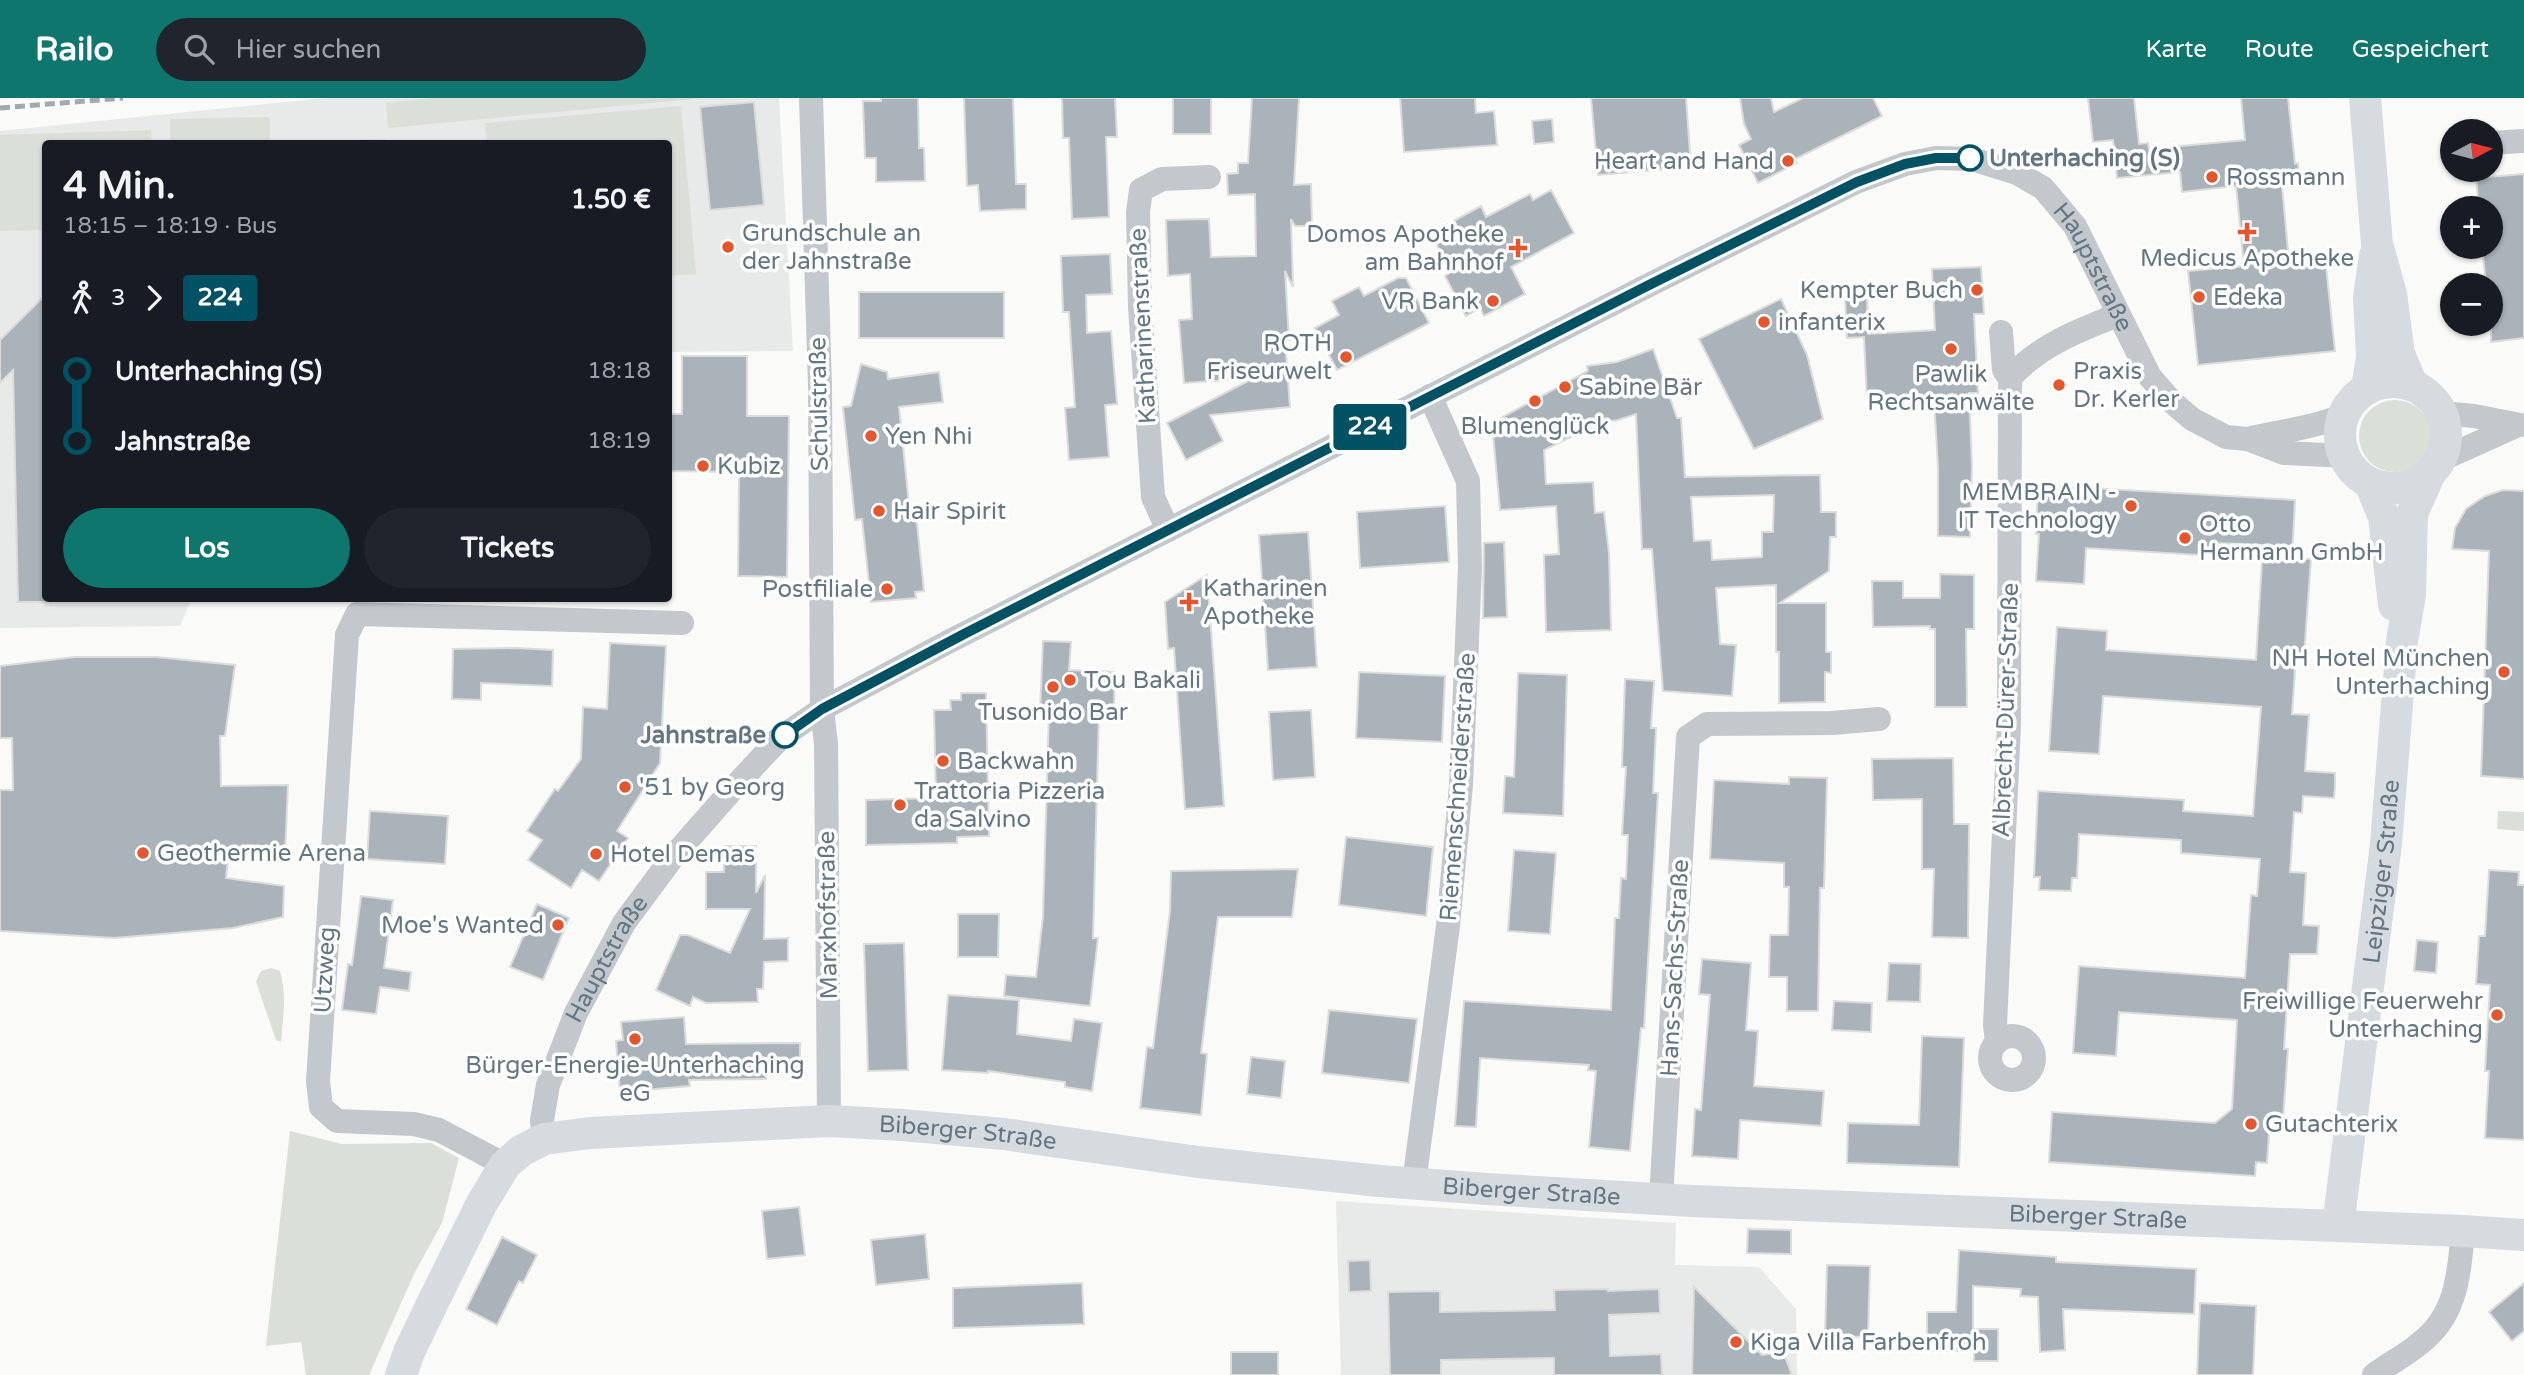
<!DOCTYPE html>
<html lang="de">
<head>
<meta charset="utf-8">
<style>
	body { margin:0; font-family:"Varela Round",sans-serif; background:#20242c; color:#f1f3f6; height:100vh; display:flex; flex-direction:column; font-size:26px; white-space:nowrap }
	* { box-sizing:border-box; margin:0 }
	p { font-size:23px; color:#9ea1a6 }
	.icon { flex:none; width:38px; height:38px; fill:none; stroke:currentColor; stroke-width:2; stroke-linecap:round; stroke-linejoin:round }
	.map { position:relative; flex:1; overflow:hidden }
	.side { position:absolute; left:42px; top:42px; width:630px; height:462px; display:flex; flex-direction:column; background:#171b24; border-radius:7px; box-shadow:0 2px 5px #0004 }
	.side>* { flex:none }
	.badge { padding:0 14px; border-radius:5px; font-size:24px; line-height:46px }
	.needle { width:46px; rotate:83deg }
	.tools { position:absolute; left:2440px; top:21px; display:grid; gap:14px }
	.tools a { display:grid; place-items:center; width:63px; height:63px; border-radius:50%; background:#171b24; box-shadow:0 2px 5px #0004; font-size:35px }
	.map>.badge { position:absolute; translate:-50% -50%; box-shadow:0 0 0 4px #fff }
	.legs { display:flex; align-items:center; gap:10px; height:77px; padding:0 21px; font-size:23px }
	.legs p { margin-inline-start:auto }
	.overview { display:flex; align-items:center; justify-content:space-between; height:119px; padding:0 21px }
	h1 { font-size:38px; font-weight:800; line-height:52px }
	.primary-button { display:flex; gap:14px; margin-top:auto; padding:14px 21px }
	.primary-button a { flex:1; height:80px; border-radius:42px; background:#0f766e; color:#fff; font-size:28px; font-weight:800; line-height:80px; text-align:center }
	.primary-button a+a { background:#20242c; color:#f1f3f6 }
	ul { padding:0 21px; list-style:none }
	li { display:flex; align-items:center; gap:24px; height:70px; font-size:26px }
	li i { display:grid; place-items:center; width:10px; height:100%; margin:0 9px; background:currentColor }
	li i::after { content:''; width:18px; height:18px; margin:-9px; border:5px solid; border-radius:50%; background:#171b24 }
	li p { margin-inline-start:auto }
	li:first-child i { background:linear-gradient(#0000 50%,currentColor 0) }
	li:last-child i { background:linear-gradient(currentColor 50%,#0000 0) }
	header { display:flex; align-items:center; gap:42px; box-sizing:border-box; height:98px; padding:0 35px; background:#0f766e; color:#fff }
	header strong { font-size:33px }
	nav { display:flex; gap:38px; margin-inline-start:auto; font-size:24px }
	.search { width:490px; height:63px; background:#20242c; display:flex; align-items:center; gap:18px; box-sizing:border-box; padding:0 24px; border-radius:38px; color:#9ea1a6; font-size:26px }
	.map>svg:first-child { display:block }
	.built { fill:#e8e9e9 }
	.green { fill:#dadfd7 }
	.building { fill:#aab3b9; stroke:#dcdcda; stroke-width:2; fill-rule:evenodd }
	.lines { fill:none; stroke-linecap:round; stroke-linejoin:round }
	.minor { stroke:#c3c8cc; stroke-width:24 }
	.major { stroke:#d6dbdf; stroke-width:32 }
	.rail { stroke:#a2aab0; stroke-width:5; stroke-dasharray:10 5; stroke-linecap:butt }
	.line-1-casing { stroke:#fff; stroke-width:16 }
	.line-1 { stroke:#005262; stroke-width:10 }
	.stop-1-dot { fill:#fff; stroke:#005262; stroke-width:3.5 }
	.poi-dot { fill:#e4572e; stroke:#fff; stroke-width:2.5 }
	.labels { text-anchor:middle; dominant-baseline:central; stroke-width:7; stroke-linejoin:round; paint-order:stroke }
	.stop-label { font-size:24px; font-weight:bold; fill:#657683; stroke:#fff; text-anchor:start }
	.poi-label { font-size:24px; fill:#657683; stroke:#fff; text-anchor:start }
	.street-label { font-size:24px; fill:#657683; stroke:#fff }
</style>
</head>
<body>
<header>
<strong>Railo</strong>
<div class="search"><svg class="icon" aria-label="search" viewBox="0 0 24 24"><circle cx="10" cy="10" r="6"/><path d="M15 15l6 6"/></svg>Hier suchen</div>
<nav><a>Karte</a><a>Route</a><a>Gespeichert</a></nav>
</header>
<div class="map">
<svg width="2524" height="1277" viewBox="0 0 2524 1277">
	<rect width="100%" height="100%" fill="#fafaf8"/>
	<!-- built -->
	<path class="built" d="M325,0H779L793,253L669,254L668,46H46V500L348,501L340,504L191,502L180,528L0,530V33Z
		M1336,1103L1676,1125L1675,1167L1759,1169L1796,1211L1797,1277H1341Z"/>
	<!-- green -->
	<path class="green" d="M433,0H703L388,30L386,5Z
		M681,8L696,176L669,178L668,46L487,45L485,25Z
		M270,19V45H170V21Z
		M151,32L152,45L46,46L45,132L0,133V37Z
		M385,41V45H321L320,43Z
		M2359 338a36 36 0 1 1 72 0a36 36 0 1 1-72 0Z
		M2498,713L2524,714V733L2497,731Z
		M271,870L280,873C287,897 283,919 281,944L276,942L256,884L261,873Z
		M290,1033L342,1046L431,1045L459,1060L442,1125L414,1176L369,1277H306L301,1244L266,1248Z"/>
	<!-- building -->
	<path class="building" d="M881,0H918L919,50H924L925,83L876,84V60H865L863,3H881Z
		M964,0H1013L1016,86H1026V111L980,113L978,87L967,88Z
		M1062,0H1115L1117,39H1106L1109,119L1072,121L1069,40H1063Z
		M1173,0H1211V36H1173Z
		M1252,0H1299L1294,87L1311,86L1312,128H1295L1291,121L1293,189L1285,173L1289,242H1285L1290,309L1210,317L1223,343L1186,362L1167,325L1254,280L1184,285L1179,222L1192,221L1190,176L1168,178L1166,122L1209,121L1211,159L1256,158L1255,96L1228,97L1227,76L1238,75V65H1248Z
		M1400,0H1475L1476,15L1494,13L1497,47L1404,54Z
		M1591,0H1686L1691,69L1598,77Z
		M1740,0H1771L1774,14L1803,0H1873L1882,18L1795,61L1797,65L1758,85L1739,47L1751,41L1744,26Z
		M2088,0H2134L2139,46L2148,45L2149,51L2245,42L2241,0H2288L2295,66L2298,65L2300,86L2282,88L2289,163L2325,159L2335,253L2198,267L2188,173L2244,168L2236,88L2182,94L2180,74L2117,80L2113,42L2093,44Z
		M754,4L764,107L710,112L700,9Z
		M1552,21L1554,44L1534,46L1532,23Z
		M2524,76V240L2491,244L2490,187H2486L2482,149H2490V110H2479L2476,80Z
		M1551,92L1574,135L1511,169L1525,196L1484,218L1480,210L1466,218L1445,178L1451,174L1433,140L1442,136L1439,131L1481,108L1486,119L1530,96L1533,102Z
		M1110,156L1112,196L1086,197L1087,235L1111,233L1117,306L1105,307L1109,359L1069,362L1065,310L1075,309L1069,214H1063L1061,158Z
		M1981,169L1984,216H1974L1978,295H1969L1972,368L1970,439L1938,438V369L1934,301L1867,304L1864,239L1847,240L1845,200L1867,199L1868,236L1935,232L1932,171Z
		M1398,180H1406L1429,225L1337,272L1315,230L1339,217L1332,203L1359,189L1364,198Z
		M859,194H1004V240H859Z
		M46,196V504H18L13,272L0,285V242Z
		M1781,201L1807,257L1823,321L1754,351L1699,241Z
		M1653,251L1677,320H1681L1685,379L1820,377L1821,414H1836V439H1830L1829,473L1780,505H1826V554H1831V575L1825,574V604L1779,605V554H1776V487L1716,490L1720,546L1736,547L1732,598L1663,593L1652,451H1642L1636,316L1618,322L1601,324L1544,352L1546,386L1593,384L1595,415L1604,414L1609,455L1611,532L1546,534L1544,457L1559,456L1556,408L1500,412L1493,336L1499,321L1588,273L1587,268L1617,264ZM1774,397L1773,434H1762V459L1712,462L1711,442L1694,443L1691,399Z
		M682,258H747V318H789L787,479L738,478L739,374L668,373V316H682Z
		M861,266L887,274L888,281L939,274L943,304L899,309L909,407H915L924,493L915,494L916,500L871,504L862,421L855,422L843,309L851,308Z
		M2038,387L2295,402L2292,460L2311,461L2304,558L2296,557L2292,616L2309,617L2305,673L2335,675V688L2334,700L2303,698L2302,715L2294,714L2290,774L2306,775L2303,827L2319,828L2317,856H2290L2284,951H2288L2283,1022H2270L2267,1065L2256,1064L2255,1078L2049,1064L2052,1014L2215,1025L2232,1011L2237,922L2119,914L2116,958L2073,955L2079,868L2245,880L2251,797L2257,798L2260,761L2181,755V742L2079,736L2077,780H2072L2071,793L2039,792L2040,779H2034L2038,693L2184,702L2183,713L2253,718L2261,609L2103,598L2099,656L2049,653L2057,529L2107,533L2106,552L2256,562L2263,447L2217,445L2216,458L2086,450L2084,486L2036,483L2039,436H2036Z
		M2503,392L2524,393V681L2481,678L2489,453L2452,451L2455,430L2466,411L2485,398Z
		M1445,408L1449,464L1360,470L1357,414Z
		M1308,434L1317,569L1268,572L1259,437Z
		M1504,444L1507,519L1483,520L1484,445Z
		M1940,476L1974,477V531H1966L1967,609H1935V531H1930V528L1873,529L1872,483H1903V500H1940Z
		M1207,477L1224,708L1185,711L1174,550L1168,551L1165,504Z
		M1043,543L1071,544L1069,572L1115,574L1114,615H1099L1093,840H1098L1090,908L1004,898L1006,877L1036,879L1043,818L1049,613H1040Z
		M610,545L666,548L660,665L617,733L628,740L599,783L582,772L571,790L528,762L542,742L527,733L555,691L558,693L581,661L583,609L607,611Z
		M516,550L553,552L552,588L481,585V602L452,601L453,551Z
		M75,559H156L235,567L225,638H220L221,688L288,687L285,756L229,753L226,780L284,788L283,819L233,830L114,840L0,833V692H13L12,640H0V568Z
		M1359,574L1445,578L1442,644L1356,640Z
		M1518,575L1567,577L1563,718L1503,715L1505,678L1514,679Z
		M1625,581L1654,583L1651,630H1656L1653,695H1658L1644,930H1641L1630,1053L1589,1049L1596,973L1588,972L1589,967L1480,960L1476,1029L1455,1028L1464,903L1611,912L1615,820H1619L1621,780L1626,781L1628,737H1622L1626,669H1622Z
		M961,595H986L989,738L957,739V745L866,747V702L936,700L934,612H951L950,602H961Z
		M1311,612L1315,679L1273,682L1269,614Z
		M1953,660L1954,726H1969L1968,840L1932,839L1934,771H1922V701L1873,702L1872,661Z
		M1789,679L1827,680L1824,790H1820L1818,913H1787V879H1769L1770,837H1788L1789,789H1784V765L1710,761L1714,682L1789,686Z
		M370,713L448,718L445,766L367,761Z
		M1346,739L1433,749L1426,818L1339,807Z
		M724,748H756V795L765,777L764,841L788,840V863L764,864L763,891H757L758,904L706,905L693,899L690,908L656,892L680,837H688L730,855L750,811H706V774H724Z
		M1514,752L1556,755L1550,836L1508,833Z
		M1298,771L1292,819H1218L1201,955L1207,956L1201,1017L1140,1010L1147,949L1153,950L1170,812L1171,773Z
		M2489,772L2519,774L2518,787H2524V1042L2485,1040L2489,973H2485L2490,887L2476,886L2479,838H2485Z
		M361,798L393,802L384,870L411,874L409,893L380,889L376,916L342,912L348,866L352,867Z
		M537,806L569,820L543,882L510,869Z
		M958,816H999L998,859H958Z
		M2417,842L2438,844L2436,875L2414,873Z
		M904,845L908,972L868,973L864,846Z
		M1702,861L1751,865L1746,932L1758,933L1754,988L1824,993L1821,1028L1740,1022L1738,1061L1692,1058L1695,1011L1701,1012L1710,897L1699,896Z
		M1889,865L1921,866L1920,904L1887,903Z
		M948,897L1019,902L1017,936L1071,943L1074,921L1102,925L1092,993L1065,989V984L988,973V975L942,972Z
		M1834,903L1872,905L1871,934L1832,932Z
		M1329,912L1417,921L1409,985L1322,975Z
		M684,919L686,946L800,945V970H766V981L689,982L690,988L620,994L616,943L623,942L621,924Z
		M1922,938L1964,940L1959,1069L1847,1065L1848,1025L1919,1027Z
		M1251,959L1285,963L1281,1000L1247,996Z
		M799,1109L805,1157L767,1161L762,1113Z
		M1748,1131L1791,1132V1156L1747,1155Z
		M925,1136L929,1181L876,1187L871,1142Z
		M502,1139L537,1157L523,1185L519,1183L497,1227L466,1211Z
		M1959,1152L2056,1159V1164L2196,1171L2194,1216L2063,1211L2065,1252L2040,1254L2038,1199L2020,1198L2021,1191L1973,1188V1231H1998V1263H1974V1253H1927V1214H1956Z
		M1370,1162L1371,1193L1349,1194L1348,1163Z
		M1827,1167L1870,1168L1868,1239L1825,1238Z
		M1082,1185L1084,1226L953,1230V1190Z
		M2524,1185V1233L2512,1243L2489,1214Z
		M1694,1189L1762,1257L1775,1255L1786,1261L1792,1277H1692Z
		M1608,1191V1193L1659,1191L1660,1215L1609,1217L1610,1258L1661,1256L1662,1277H1554V1260L1441,1262V1277H1390L1388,1194L1440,1193V1214L1555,1212L1554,1192Z
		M2200,1205L2256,1208L2253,1277H2197Z
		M1231,1254H1278V1277H1231Z"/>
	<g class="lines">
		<!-- minor -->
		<g class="minor">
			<path d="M811,0L820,288L822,611L826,646L829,1023"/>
			<path d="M2490,45L2524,43"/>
			<path d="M2001,234L2004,272L2010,280"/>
			<path d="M2441,315L2474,318L2520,327"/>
			<path d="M2248,341C2281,333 2313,330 2344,317"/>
			<path d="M2440,362L2518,327"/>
			<path d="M1168,432L1153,399L1140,209L1138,114L1141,92L1162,81L1209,79"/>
			<circle cx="2012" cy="960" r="22"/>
			<path d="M1997,943L1995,927L2009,627L2010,280C2038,248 2079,232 2118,217"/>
			<path id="s1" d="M544,1041L542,1022L548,987L576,915L624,825L672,760L738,685L780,640L822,611L950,543L1651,186L1856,84L1905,66L1936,60L1972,61L2017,75L2043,90L2075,128L2150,279L2171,303L2192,321L2226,339L2248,341L2284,355L2346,358"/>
			<path d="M505,1067L439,1032L414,1026L337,1023L321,1009L318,983L347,537L357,516L682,525"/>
			<path d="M1414,1085L1448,828L1461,687L1470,469L1468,383L1430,298"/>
			<path d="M1661,1101L1688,639L1707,626L1832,625L1879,621"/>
			<path d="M2374,1277C2388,1266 2405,1258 2419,1246C2457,1218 2459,1176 2463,1133"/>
		</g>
		<!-- major -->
		<g class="major">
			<path d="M2365,0L2377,146L2391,196L2399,256L2412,287"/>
			<circle cx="2393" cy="337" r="53"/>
			<path d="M2367,291L2372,259L2369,199L2375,158"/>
			<path d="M2370,385L2384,419L2394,507"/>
			<path id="s2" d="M2338,1128L2386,746L2402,543L2410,497L2412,416L2430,375"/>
			<path id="s3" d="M401,1277L409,1254L434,1202L482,1105L505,1067L521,1053L544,1041L590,1035L829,1023L902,1027L1004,1036L1198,1064L1380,1083L1487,1091L1692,1103L2463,1133L2524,1137"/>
		</g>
		<!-- rail -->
		<path class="rail" d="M0,10L123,0"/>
	</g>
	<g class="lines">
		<!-- line-1 casing -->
		<g class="line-1-casing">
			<path id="line-1" d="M785,637L822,611L966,535L1651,186L1857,84L1905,66L1936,60H1970"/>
		</g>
		<!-- line-1 -->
		<use href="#line-1" class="line-1"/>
	</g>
	<!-- markers -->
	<g class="stop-1-dot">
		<circle cx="1970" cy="60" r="12"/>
		<circle cx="785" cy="637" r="12"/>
	</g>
	<g class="poi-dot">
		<circle cx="1788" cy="63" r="7"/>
		<circle cx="2212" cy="79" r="7"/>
		<path d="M2243.5 123.5h7v7h7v7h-7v7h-7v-7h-7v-7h7z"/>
		<circle cx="728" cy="149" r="7"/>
		<path d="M1514.5 139.5h7v7h7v7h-7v7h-7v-7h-7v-7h7z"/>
		<circle cx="1977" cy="192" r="7"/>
		<circle cx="2199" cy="199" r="7"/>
		<circle cx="1493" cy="203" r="7"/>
		<circle cx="1764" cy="224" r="7"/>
		<circle cx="1951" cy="251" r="7"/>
		<circle cx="1346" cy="259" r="7"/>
		<circle cx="2059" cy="287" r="7"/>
		<circle cx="1565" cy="289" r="7"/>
		<circle cx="1535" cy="303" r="7"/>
		<circle cx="871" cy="338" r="7"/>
		<circle cx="703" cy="368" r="7"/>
		<circle cx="2131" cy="408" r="7"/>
		<circle cx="879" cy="413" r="7"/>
		<circle cx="2185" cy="440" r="7"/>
		<circle cx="887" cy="491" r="7"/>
		<path d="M1185.5 493.5h7v7h7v7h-7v7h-7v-7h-7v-7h7z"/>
		<circle cx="2504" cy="574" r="7"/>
		<circle cx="1070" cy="582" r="7"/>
		<circle cx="1053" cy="589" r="7"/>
		<circle cx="943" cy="663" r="7"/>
		<circle cx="625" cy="689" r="7"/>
		<circle cx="900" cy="707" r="7"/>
		<circle cx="143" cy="755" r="7"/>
		<circle cx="596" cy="756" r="7"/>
		<circle cx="558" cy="827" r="7"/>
		<circle cx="2497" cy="917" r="7"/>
		<circle cx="635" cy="941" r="7"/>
		<circle cx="2251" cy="1026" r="7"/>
		<circle cx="1736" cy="1244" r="7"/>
	</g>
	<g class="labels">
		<!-- stop labels -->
		<g class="stop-label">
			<text x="1989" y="60">Unterhaching (S)</text>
			<text x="766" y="637" text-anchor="end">Jahnstraße</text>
		</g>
		<!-- poi labels -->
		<g class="poi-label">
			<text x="1774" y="63" text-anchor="end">Heart and Hand</text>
			<text x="2226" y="79">Rossmann</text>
			<text x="742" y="135">Grundschule an<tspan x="742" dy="28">der Jahnstraße</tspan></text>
			<text x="1504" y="136" text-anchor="end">Domos Apotheke<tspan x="1504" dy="28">am Bahnhof</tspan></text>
			<text x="2247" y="160" text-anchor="middle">Medicus Apotheke</text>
			<text x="1963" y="192" text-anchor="end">Kempter Buch</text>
			<text x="2213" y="199">Edeka</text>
			<text x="1479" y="203" text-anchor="end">VR Bank</text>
			<text x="1778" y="224">infanterix</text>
			<text x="1332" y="245" text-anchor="end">ROTH<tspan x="1332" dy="28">Friseurwelt</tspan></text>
			<text x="2073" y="273">Praxis<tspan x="2073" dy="28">Dr. Kerler</tspan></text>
			<text x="1951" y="276" text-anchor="middle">Pawlik<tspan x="1951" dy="28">Rechtsanwälte</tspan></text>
			<text x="1579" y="289">Sabine Bär</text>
			<text x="1535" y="328" text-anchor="middle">Blumenglück</text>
			<text x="885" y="338">Yen Nhi</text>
			<text x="717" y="368">Kubiz</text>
			<text x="2117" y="394" text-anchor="end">MEMBRAIN -<tspan x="2117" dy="28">IT Technology</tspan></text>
			<text x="893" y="413">Hair Spirit</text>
			<text x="2199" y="426">Otto<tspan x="2199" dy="28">Hermann GmbH</tspan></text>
			<text x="1203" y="490">Katharinen<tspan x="1203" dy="28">Apotheke</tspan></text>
			<text x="873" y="491" text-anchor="end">Postfiliale</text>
			<text x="2490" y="560" text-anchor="end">NH Hotel München<tspan x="2490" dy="28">Unterhaching</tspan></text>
			<text x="1084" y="582">Tou Bakali</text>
			<text x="1053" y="614" text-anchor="middle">Tusonido Bar</text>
			<text x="957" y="663">Backwahn</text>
			<text x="639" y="689">'51 by Georg</text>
			<text x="914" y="693">Trattoria Pizzeria<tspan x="914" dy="28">da Salvino</tspan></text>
			<text x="157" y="755">Geothermie Arena</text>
			<text x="610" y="756">Hotel Demas</text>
			<text x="544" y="827" text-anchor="end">Moe's Wanted</text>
			<text x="2483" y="903" text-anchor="end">Freiwillige Feuerwehr<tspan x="2483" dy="28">Unterhaching</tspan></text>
			<text x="635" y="967" text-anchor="middle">Bürger-Energie-Unterhaching<tspan x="635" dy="28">eG</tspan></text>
			<text x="2265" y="1026">Gutachterix</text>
			<text x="1750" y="1244">Kiga Villa Farbenfroh</text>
		</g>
		<!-- street labels -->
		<g class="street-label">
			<text stroke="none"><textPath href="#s1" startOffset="1979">Hauptstraße</textPath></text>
			<text transform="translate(1143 228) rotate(-93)">Katharinenstraße</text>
			<text transform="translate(819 306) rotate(-91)">Schulstraße</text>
			<text transform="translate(2006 612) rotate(-88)">Albrecht-Dürer-Straße</text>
			<text transform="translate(1458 689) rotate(-86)">Riemenschneiderstraße</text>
			<text stroke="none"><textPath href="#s2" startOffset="357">Leipziger Straße</textPath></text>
			<text transform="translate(828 817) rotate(-91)">Marxhofstraße</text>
			<text stroke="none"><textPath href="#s1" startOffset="194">Hauptstraße</textPath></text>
			<text transform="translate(1675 870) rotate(-87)">Hans-Sachs-Straße</text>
			<text transform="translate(325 872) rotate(-87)">Utzweg</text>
			<text stroke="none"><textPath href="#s3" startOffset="707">Biberger Straße</textPath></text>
			<text stroke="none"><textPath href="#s3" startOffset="1274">Biberger Straße</textPath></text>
			<text stroke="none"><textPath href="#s3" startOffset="1841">Biberger Straße</textPath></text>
		</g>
	</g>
</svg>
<div class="tools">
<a><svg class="needle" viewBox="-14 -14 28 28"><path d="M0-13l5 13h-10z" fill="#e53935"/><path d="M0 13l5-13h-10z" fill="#9ea1a6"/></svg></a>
<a>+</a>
<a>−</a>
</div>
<b class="badge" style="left:1370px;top:329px;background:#005262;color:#fff">224</b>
<section class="side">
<div class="overview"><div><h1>4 Min.</h1><p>18:15 – 18:19 · Bus</p></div><b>1.50 €</b></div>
<div class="legs"><svg class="icon" aria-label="walk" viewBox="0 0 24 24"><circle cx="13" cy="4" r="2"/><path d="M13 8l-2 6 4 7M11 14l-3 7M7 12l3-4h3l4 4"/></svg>3<svg class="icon" aria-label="forward" viewBox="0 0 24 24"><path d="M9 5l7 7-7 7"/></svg><b class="badge" style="background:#005262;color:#fff">224</b></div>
<ul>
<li><i style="color:#005262"></i><b>Unterhaching (S)</b><p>18:18</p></li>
<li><i style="color:#005262"></i><b>Jahnstraße</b><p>18:19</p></li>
</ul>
<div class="primary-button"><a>Los</a><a>Tickets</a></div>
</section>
</div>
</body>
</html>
